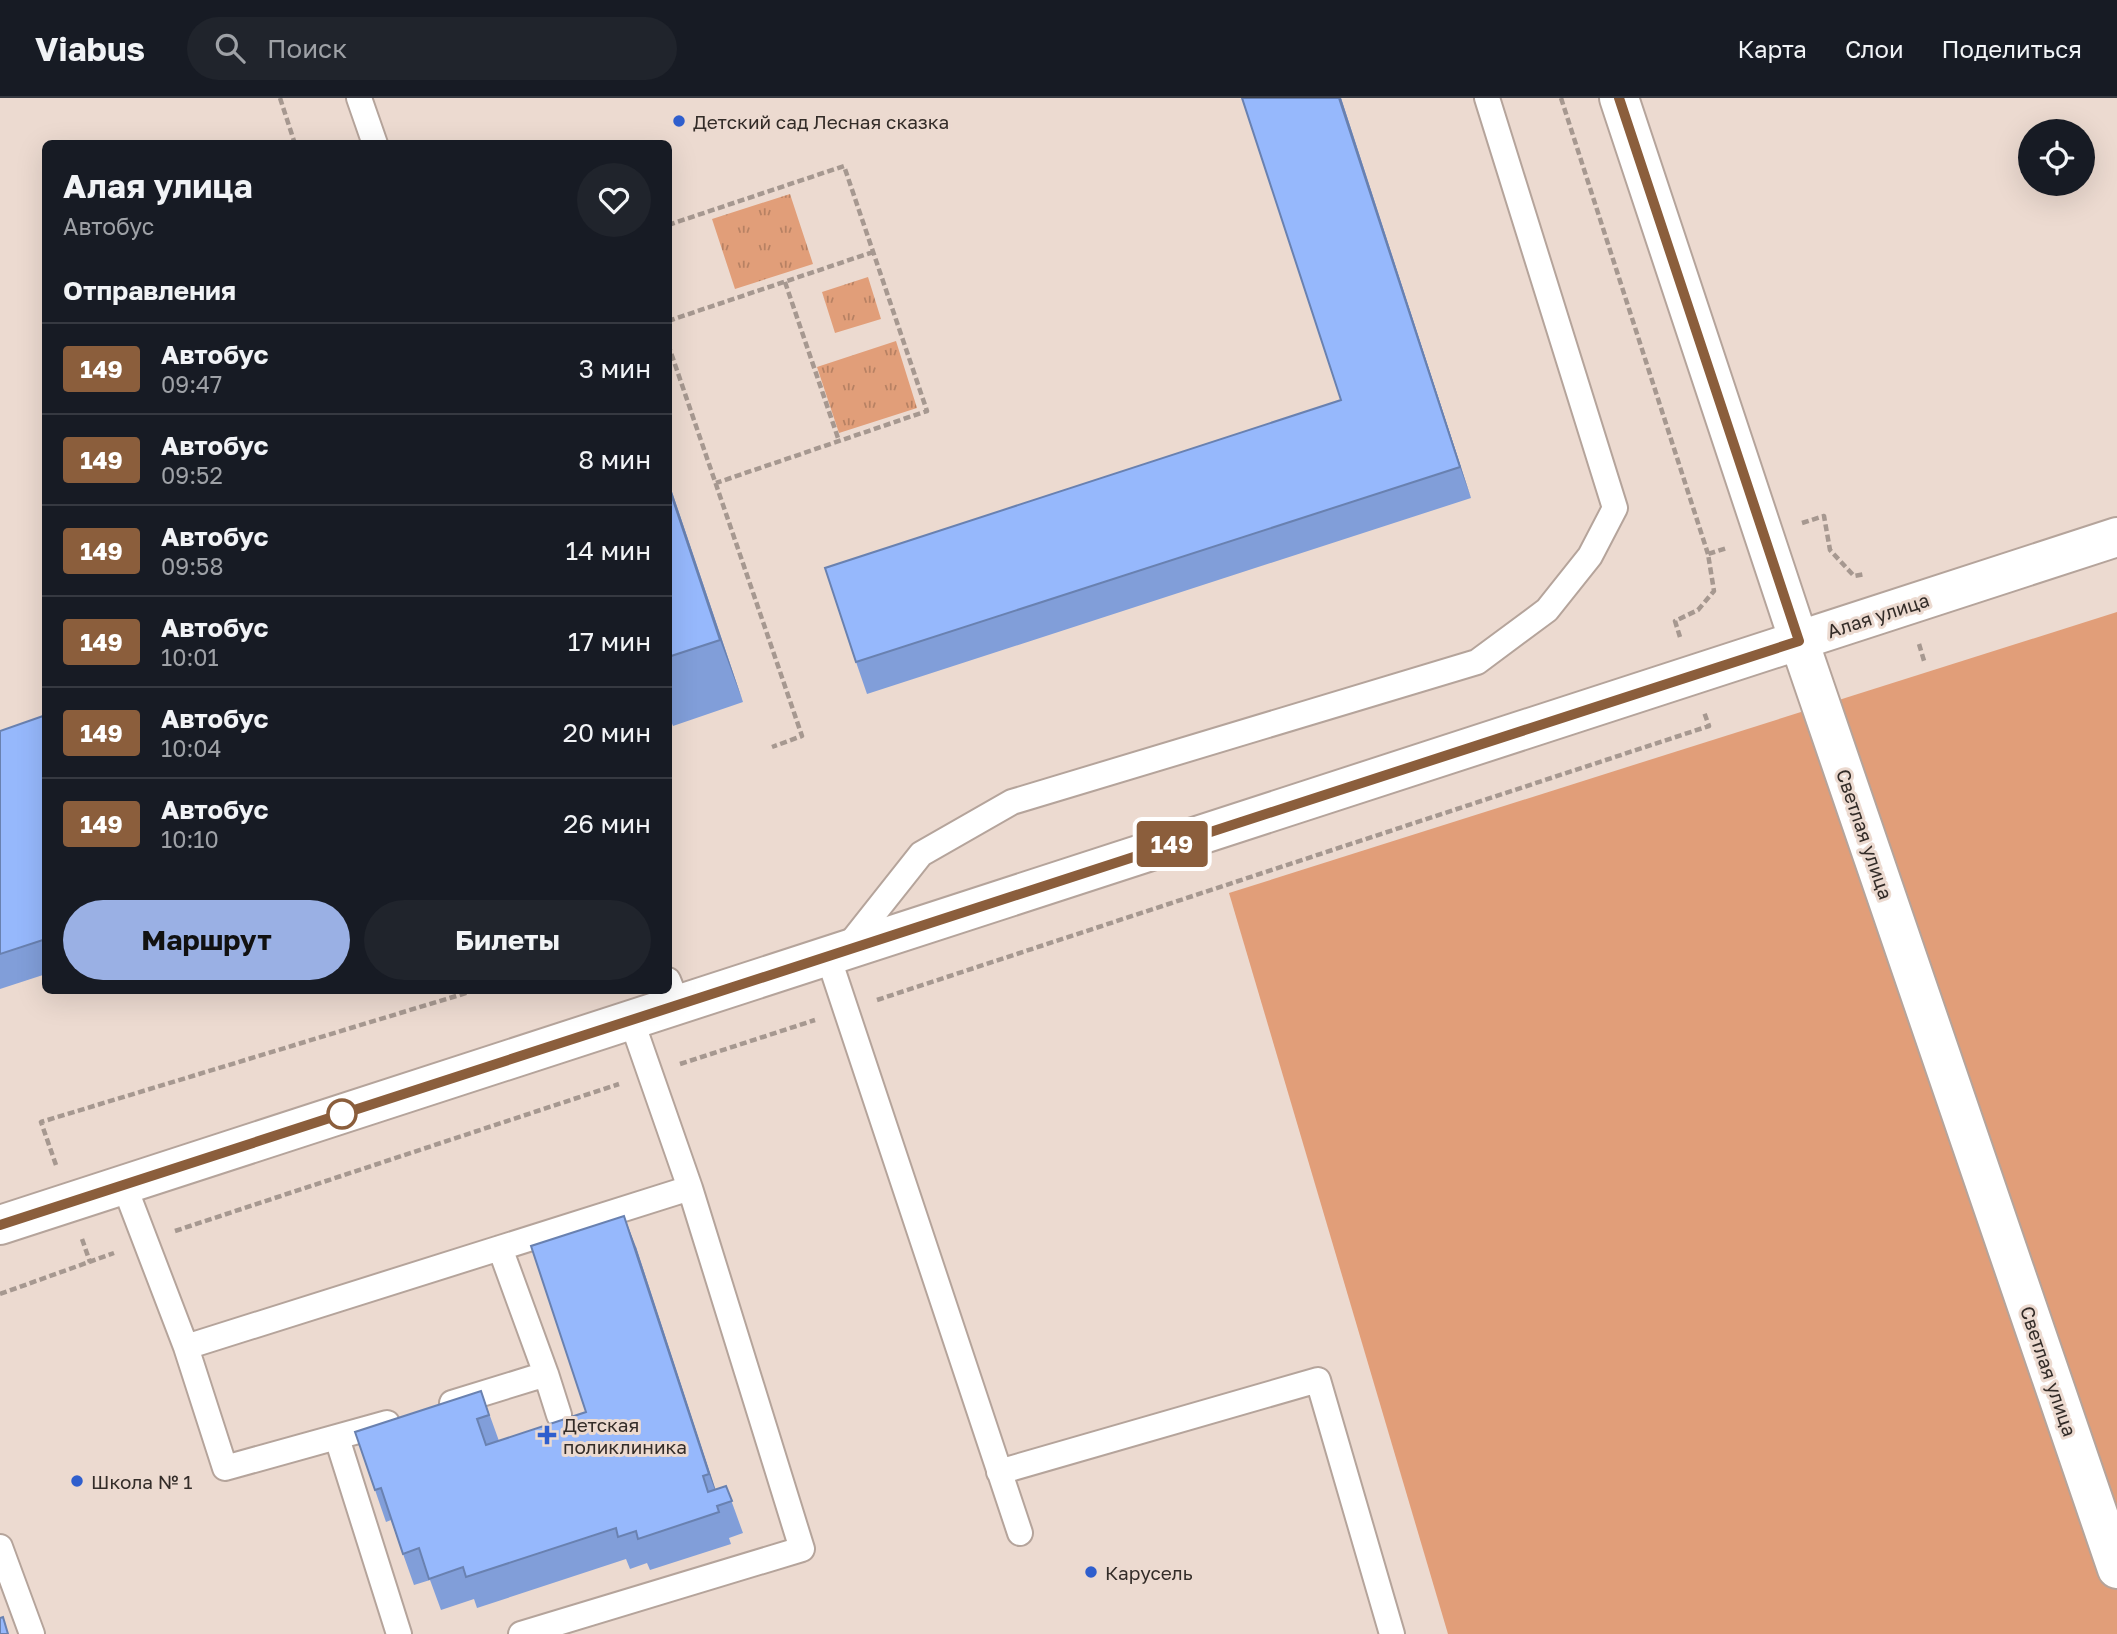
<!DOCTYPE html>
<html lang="ru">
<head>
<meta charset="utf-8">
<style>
	body { margin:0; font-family:"Golos Text",sans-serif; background:#20242c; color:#f1f3f6; height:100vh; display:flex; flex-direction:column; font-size:26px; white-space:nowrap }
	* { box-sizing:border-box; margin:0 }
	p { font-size:23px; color:#9ea1a6 }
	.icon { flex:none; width:38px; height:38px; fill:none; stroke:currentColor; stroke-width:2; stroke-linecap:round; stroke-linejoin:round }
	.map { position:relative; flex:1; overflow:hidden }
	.sheet { position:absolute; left:42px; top:42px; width:630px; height:854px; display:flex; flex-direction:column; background:#171b24; border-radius:10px; box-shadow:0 7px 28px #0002 }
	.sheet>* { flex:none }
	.badge { padding:0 14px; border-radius:5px; font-size:24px; line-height:46px }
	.fabs { position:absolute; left:2018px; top:21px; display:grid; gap:14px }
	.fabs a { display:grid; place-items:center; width:77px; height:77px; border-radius:50%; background:#171b24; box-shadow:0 7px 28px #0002; font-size:35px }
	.map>.badge { position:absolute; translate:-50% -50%; box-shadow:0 0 0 4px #fff }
	h2 { padding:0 21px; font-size:26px; line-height:63px }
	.round { display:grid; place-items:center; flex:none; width:74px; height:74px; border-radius:37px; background:#20242c }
	.summary { display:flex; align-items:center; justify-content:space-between; height:119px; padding:0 21px }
	h1 { font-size:33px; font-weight:700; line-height:52px }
	.primary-button { display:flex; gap:14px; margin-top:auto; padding:14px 21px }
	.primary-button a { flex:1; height:80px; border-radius:42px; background:#9ab0e4; color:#111; font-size:28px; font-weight:700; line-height:80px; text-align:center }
	.primary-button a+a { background:#20242c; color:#f1f3f6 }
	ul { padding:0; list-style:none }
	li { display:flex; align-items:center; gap:21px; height:91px; padding:0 21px; border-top:2px solid #363941 }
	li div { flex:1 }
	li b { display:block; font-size:26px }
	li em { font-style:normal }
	li .badge { min-width:77px; font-weight:700; text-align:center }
	header { display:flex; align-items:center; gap:42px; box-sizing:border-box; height:98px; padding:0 35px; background:#171b24; border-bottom:2px solid #363941 }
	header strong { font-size:33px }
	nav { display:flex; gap:38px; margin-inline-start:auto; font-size:24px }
	.search { width:490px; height:63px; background:#20242c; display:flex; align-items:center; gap:18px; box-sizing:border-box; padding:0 24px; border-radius:38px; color:#9ea1a6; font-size:26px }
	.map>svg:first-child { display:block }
	.grass { fill:#e19e79 }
	.park { fill:url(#park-tufts) }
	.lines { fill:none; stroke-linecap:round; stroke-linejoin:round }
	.lane-casing { stroke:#b5a49b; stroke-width:28 }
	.street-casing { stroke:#b5a49b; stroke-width:42 }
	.secondary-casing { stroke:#b5a49b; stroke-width:42 }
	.path { stroke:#a69890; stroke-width:4.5; stroke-dasharray:7 3.5; stroke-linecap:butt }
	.lane { stroke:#fff; stroke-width:24 }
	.street { stroke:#fff; stroke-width:38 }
	.secondary { stroke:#fff; stroke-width:38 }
	.wall { fill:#819ed9 }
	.shaded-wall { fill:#6981b0 }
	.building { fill:#96b8fc; stroke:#6981b0; stroke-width:2 }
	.line-casing { stroke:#fff; stroke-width:16 }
	.line { stroke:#8b5e3c; stroke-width:10 }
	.poi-dot { fill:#2f5ecd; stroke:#ecdad0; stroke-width:2.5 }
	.stop-dot { fill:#fff; stroke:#8b5e3c; stroke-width:3.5 }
	.labels { text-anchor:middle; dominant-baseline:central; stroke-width:6; stroke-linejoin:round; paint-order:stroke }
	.poi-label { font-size:19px; fill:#332c28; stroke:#ecdad0; text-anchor:start }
	.street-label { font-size:19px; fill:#332c28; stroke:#ecdad0 }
</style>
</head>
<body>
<header>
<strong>Viabus</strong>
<div class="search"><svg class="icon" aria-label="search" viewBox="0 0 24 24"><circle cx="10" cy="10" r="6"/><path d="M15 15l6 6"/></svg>Поиск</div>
<nav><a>Карта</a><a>Слои</a><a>Поделиться</a></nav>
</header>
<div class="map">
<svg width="2117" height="1536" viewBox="0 0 2117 1536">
	<defs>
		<pattern id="park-tufts" width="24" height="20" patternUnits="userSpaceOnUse" patternTransform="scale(1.75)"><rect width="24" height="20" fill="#e19e79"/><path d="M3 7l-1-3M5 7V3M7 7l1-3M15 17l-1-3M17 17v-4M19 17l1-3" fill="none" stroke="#b78163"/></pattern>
	</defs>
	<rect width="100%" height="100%" fill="#ecdad0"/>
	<!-- grass -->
	<path class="grass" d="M2117,514V1536H1448L1229,795Z"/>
	<!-- park -->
	<path class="park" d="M790,96L813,166L735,191L712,121Z
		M868,179L881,221L835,235L822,194Z
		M896,243L917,310L839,335L817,269Z"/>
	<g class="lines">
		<!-- lane casing -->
		<g class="lane-casing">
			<path id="lane" d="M359,0L375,46
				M845,852L921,756L1012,704L1477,564L1547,512L1590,458L1615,410L1487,0
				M828,858L1020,1435
				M668,882L678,907
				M631,921L690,1090
				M124,1087L186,1249L225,1370L387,1325
				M186,1249L500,1150
				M546,1276L559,1317
				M452,1305L546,1276L500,1150L690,1090L802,1451L521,1536
				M337,1340L399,1536
				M999,1374L1318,1282L1392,1536
				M0,1449L32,1536"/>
		</g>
		<!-- street casing -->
		<g class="street-casing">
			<path id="street" d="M1619,0L1799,543"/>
		</g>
		<!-- secondary casing -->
		<g class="secondary-casing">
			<path id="secondary" d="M1799,543L2117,1471
				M0,1127L2117,439"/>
		</g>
		<!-- path -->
		<path class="path" d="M280,0L295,46
			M1561,0L1708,456
			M668,127L844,68L927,313L716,385
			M785,184L839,343
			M668,223L873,154
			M668,246L802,638L772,649
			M1802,425L1824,418L1830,452L1854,478L1865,476
			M1680,539L1675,523L1698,512L1714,493L1708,456L1727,450
			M1919,546L1925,566
			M877,902L1709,628L1704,614
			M680,966L815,922
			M56,1067L41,1024L476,892
			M175,1133L619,986
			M82,1141L90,1164
			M0,1196L114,1155"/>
		<!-- lane -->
		<use href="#lane" class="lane"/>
		<!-- street -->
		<use href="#street" class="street"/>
		<!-- secondary -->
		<use href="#secondary" class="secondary"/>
	</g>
	<!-- wall -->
	<path class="wall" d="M1341,0L1471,400L867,596L856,564L1341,302Z
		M668,382L743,604L673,628L668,615Z
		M46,617V876L0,891V633Z
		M636,1149L715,1391L726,1388L743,1435L729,1440L731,1446L650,1472L647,1465L630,1471L626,1461L477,1510L474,1501L441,1512L430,1482L414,1487L391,1422L386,1424L375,1392L481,1293L499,1343L586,1314Z"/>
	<!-- shaded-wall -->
	<path class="shaded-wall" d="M1339,0H1341L1471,400L1460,369Z
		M668,382L743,604L720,542L668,387Z
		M624,1118L636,1149L721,1408L709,1376Z"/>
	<!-- building -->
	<path class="building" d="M1242,0H1339L1460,369L856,564L825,470L1341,302Z
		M668,387L720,542L668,559Z
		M46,617V841L0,856V633Z
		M624,1118L709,1376L703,1378L708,1394L726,1388L732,1403L717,1408L719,1414L638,1441L636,1433L618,1439L616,1430L466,1479L463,1469L429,1481L419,1450L403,1456L381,1390L375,1392L355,1334L481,1293L489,1317L477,1321L486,1347L586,1314L531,1148Z
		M3,1519L8,1536H0V1520Z"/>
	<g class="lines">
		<!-- line casing -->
		<g class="line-casing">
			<path id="line" d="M0,1127L1799,543L1619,0"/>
		</g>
		<!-- line -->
		<use href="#line" class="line"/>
	</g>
	<!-- markers -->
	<g class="poi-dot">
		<circle cx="679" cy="23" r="7"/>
		<path d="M543.5 1326.5h7v7h7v7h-7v7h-7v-7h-7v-7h7z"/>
		<circle cx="77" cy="1383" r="7"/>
		<circle cx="1091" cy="1474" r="7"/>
	</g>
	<circle class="stop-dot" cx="342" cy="1016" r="14"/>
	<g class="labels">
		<!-- poi labels -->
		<g class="poi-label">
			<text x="693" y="23">Детский сад Лесная сказка</text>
			<text x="563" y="1326">Детская<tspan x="563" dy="22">поликлиника</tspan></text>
			<text x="91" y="1383">Школа № 1</text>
			<text x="1105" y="1474">Карусель</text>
		</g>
		<!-- street labels -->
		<g class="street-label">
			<text transform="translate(1878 517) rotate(-18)">Алая улица</text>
			<text transform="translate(1865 736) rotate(71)">Светлая улица</text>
			<text transform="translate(2049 1273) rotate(71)">Светлая улица</text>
		</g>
	</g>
</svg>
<div class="fabs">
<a><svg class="icon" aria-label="locate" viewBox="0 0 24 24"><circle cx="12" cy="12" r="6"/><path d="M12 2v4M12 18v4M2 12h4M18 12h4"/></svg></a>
</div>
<b class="badge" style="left:1172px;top:746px;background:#8b5e3c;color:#fff">149</b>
<section class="sheet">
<div class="summary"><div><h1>Алая улица</h1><p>Автобус</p></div><a class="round"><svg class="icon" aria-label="heart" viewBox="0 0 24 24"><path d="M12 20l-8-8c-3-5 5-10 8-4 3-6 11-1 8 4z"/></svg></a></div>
<h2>Отправления</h2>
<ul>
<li><span class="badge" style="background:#8b5e3c;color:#fff">149</span><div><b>Автобус</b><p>09:47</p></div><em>3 мин</em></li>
<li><span class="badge" style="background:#8b5e3c;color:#fff">149</span><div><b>Автобус</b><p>09:52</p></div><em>8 мин</em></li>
<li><span class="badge" style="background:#8b5e3c;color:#fff">149</span><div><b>Автобус</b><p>09:58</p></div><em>14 мин</em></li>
<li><span class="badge" style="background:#8b5e3c;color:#fff">149</span><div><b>Автобус</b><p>10:01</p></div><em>17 мин</em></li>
<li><span class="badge" style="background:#8b5e3c;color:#fff">149</span><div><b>Автобус</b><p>10:04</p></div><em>20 мин</em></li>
<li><span class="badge" style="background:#8b5e3c;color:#fff">149</span><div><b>Автобус</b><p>10:10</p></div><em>26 мин</em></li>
</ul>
<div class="primary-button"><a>Маршрут</a><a>Билеты</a></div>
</section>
</div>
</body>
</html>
